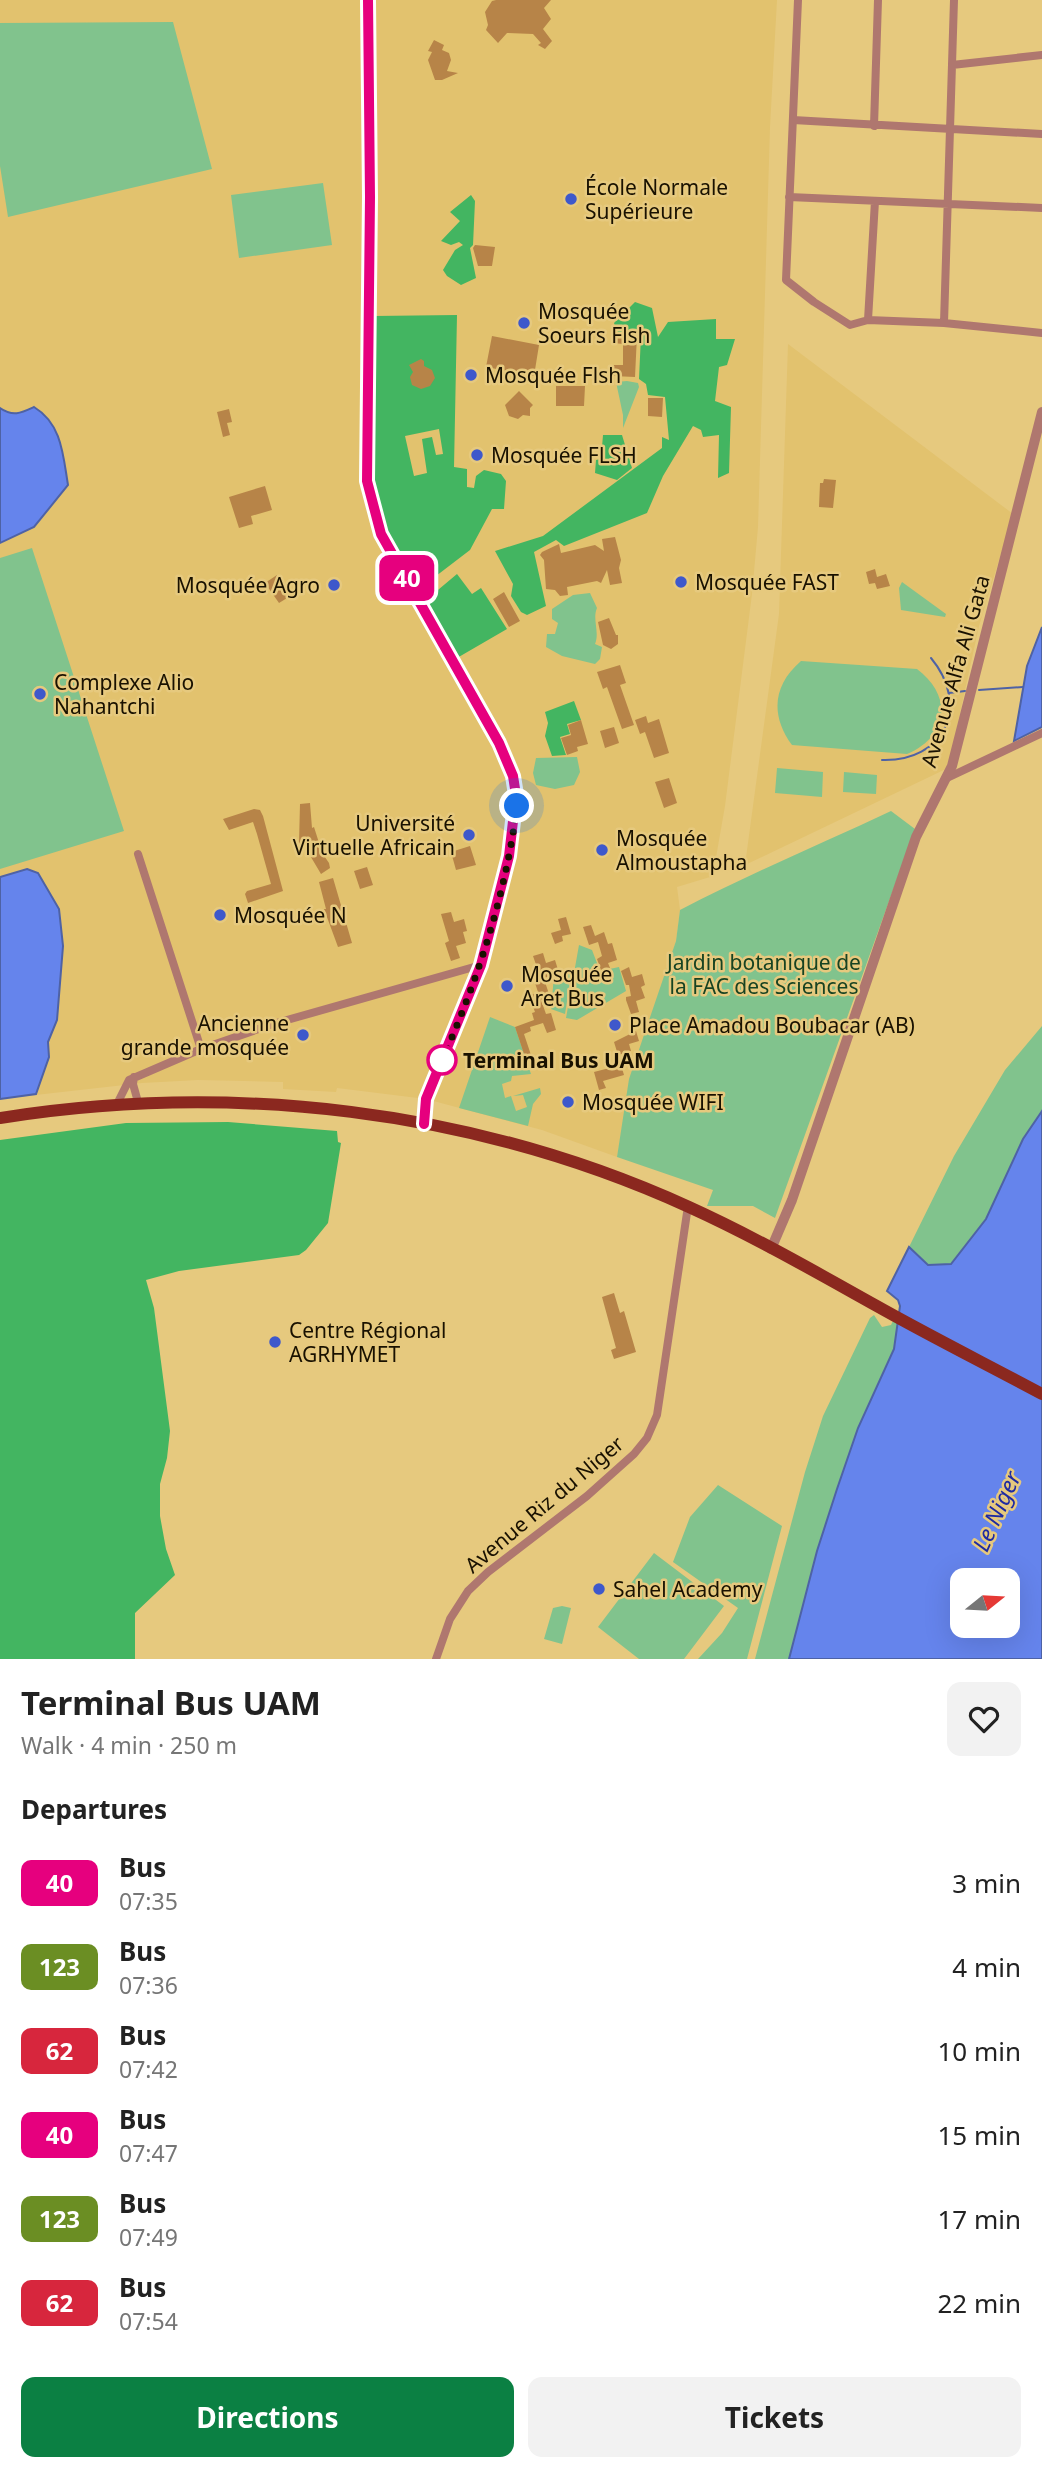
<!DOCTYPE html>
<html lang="en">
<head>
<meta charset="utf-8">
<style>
	body { margin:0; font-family:"Noto Sans",sans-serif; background:#f2f2f2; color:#222; height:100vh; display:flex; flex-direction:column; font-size:26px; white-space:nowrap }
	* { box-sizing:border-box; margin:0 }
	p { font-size:23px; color:#767676 }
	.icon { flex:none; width:38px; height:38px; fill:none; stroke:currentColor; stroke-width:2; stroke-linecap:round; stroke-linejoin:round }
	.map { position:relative; height:1659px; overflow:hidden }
	.panel { display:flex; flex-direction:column; background:#fff; flex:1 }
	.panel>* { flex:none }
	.badge { padding:0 14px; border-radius:10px; font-size:24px; line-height:46px }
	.needle { width:46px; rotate:72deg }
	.fabs { position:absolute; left:950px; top:1568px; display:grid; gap:14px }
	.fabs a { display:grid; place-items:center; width:70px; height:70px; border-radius:14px; background:#fff; box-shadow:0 7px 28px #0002; font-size:35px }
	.you { position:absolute; width:35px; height:35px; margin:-18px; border:5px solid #fff; border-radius:50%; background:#1a73e8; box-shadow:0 0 0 10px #1a73e833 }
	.map>.badge { position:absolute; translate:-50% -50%; box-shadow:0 0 0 4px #fff }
	h2 { padding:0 21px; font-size:26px; line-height:63px }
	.round { display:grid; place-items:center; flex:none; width:74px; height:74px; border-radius:14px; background:#f2f2f2 }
	.headline { display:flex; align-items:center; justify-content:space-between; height:119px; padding:0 21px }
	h1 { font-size:33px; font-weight:700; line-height:52px }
	.primary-button { display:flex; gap:14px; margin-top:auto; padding:14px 21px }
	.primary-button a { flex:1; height:80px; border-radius:14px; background:#0b8043; color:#fff; font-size:28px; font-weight:700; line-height:80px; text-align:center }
	.primary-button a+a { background:#f2f2f2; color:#222 }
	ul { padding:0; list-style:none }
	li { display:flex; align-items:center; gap:21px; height:84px; padding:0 21px }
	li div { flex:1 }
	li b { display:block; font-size:26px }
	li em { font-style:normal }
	li .badge { min-width:77px; font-weight:700; text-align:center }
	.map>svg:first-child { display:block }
	.built { fill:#e2c26e }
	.green { fill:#81c38d }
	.forest { fill:#43b561; fill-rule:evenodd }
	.water { fill:#6584ec; stroke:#4e62a5; stroke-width:2; fill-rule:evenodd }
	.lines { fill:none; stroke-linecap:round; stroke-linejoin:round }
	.stream { stroke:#4e62a5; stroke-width:2 }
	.building { fill:#b78448 }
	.minor { stroke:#af776f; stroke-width:8 }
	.tertiary { stroke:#af776f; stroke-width:10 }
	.primary { stroke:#8b281f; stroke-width:12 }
	.line-casing { stroke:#fff; stroke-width:16 }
	.line { stroke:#e6007e; stroke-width:10 }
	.walk { stroke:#191100; stroke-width:7; stroke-dasharray:0 12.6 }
	.poi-dot { fill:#3e58cb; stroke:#e6c97e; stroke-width:2.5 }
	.stop-dot { fill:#fff; stroke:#e6007e; stroke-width:3.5 }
	.labels { text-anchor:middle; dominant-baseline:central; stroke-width:5; stroke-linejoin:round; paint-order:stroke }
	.poi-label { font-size:21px; fill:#191100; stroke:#e6c97e; text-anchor:start }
	.street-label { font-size:21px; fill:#191100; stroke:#e6c97e }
	.park-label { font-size:21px; fill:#174322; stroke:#e6c97e }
	.stop-label { font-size:21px; font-weight:bold; fill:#191100; stroke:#e6c97e; text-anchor:start }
	.water-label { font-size:23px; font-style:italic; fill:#1e2aa2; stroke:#e6c97e }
</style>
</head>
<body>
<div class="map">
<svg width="1042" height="1659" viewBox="0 0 1042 1659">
	<rect width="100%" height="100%" fill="#e6c97e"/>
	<!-- built -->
	<path class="built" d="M0,0H777L770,127L758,527L752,594L725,806L714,869L710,877L677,887L680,910L676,941L626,1105L617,1157L542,1130L426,1099L337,1088L336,1092L283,1089V1082L198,1080L142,1083L0,1099Z
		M788,344L1013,514L979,626L948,768L745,865L779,614Z"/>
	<!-- green -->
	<path class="green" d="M173,22L212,169L8,217L0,166V23Z
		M323,183L332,245L239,258L231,195Z
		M627,381L638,383L639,387L623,428V415L616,382Z
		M32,548L124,831L0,869V558Z
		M902,582L946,614L945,617L901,610L899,588Z
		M590,593L597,608C592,619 600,632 595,644L602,647L600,659L595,664L562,656L546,647L547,634H555L558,623L552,619V609L573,595Z
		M801,661L917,669C953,696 949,736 907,754L792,745C770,715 773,685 801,661Z
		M577,757L580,772L574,785L555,789L536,785L533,773L536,758Z
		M777,768L823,772L822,797L775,793Z
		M844,772L877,775L876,794L843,792Z
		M891,811L915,829L775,1218L753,1206H707L713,1190L617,1157L629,1079L676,941L680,910C749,874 821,844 891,811Z
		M579,945L592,950L600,971L619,967L626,991L577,1020L566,1018Z
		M572,969L565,1014L551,1009L554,976Z
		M490,1017L515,1027L531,1074L512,1076L511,1081L502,1084L505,1098L511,1096L516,1111L527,1107L523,1095L513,1096L540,1088L541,1094L533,1104L528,1126L459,1108Z
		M1042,1026V1111L1023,1139L986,1219L951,1264L928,1265L909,1247L954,1156L1005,1070Z
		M874,1315L882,1327L891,1325L893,1321L898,1324L894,1349L858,1428L817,1551L789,1659H755L805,1472L823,1416L870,1318Z
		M718,1485L782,1526L747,1659H698L722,1633L738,1608L673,1562L690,1517Z
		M654,1553L724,1606L684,1659H639L598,1627Z
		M562,1606L571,1608L562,1644L544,1639L553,1608Z"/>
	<!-- forest -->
	<path class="forest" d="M471,195L475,201L473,245L470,248L476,278L461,285L447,276L443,270L455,250L463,245L459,242L451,245L441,241L460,221L450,212Z
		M635,302L652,308L658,337L668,322L716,319V339H735L727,365L719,367L715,401L731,407L729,473L718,478L719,435L703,437L701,430L693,426L663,476L647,513L564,546L556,540L534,552L546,606L527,615L521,612L511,596L513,584L495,551L543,536L662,448V437L669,440L665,397L648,395L646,384L639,379L641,335L617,333L614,323Z
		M457,315L454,467L467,469V487L474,488L476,476L484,470L501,474L506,481L504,509H492L470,550L419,589L385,528L372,486L374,316ZM439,429L443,454L436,455L432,437L422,439L427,473L414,476L405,436Z
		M603,435H622L632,468L617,480L595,473L596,460L601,459Z
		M457,574L472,594L481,588L507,629L457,658L426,600Z
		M574,701L581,720L567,724L570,734L560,737L566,755L552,756L545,736L548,723L545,712Z
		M228,1122L337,1131L338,1142L341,1143L328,1223L306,1250L299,1255L179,1271L146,1280L154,1308L170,1431L167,1458L160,1484V1516L166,1549L175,1575L135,1613V1659H0V1140L126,1123Z"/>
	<!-- water -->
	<path class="water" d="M34,407C62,424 63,455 68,485L34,527L0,543V408C13,417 21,413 34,407Z
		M1042,627V727L1014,741L1027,666Z
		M27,869L38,873L59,909L63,946L57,1020L48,1042L49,1057L36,1094L0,1099V877Z
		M1042,1111V1659H789L817,1551L837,1489L858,1428L894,1349L900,1306L898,1300L887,1291L909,1247L928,1265L951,1264L986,1219L1023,1139ZM962,1580H1008V1626H962Z"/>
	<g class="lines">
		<!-- stream -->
		<path class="stream" d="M979,690L1023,687
			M949,693L965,691
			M882,760C944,762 971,706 931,658"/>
	</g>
	<!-- building -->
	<path class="building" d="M496,0H551L544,8L551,19L543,29L552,41L545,49L538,45L541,43L533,34L507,33L498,43L486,30L488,25L485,12L492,1Z
		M434,40L444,45L442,50L449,53L451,60L447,71L458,73L442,80H435L428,60L432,52L428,51Z
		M475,245L495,247L492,266H478L473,248Z
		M614,334L637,335L635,377L613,376V365H623V344L614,343Z
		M492,336L539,345L534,376L486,367Z
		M421,359L424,361V366L432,370L435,378L430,386L421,389L412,385L410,377L413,372L409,365Z
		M556,386H585L584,406H556Z
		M519,391L533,405L530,408V416L523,415L518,419L509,416L505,405Z
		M648,398H663L662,417L648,416Z
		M229,409L232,422L227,423L230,435L223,437L217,412Z
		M824,479L836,480L833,508L819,507L820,483H823Z
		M265,486L272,510L251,516L253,524L239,528L229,497Z
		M615,537L621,560L619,568L622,583L610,585L607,570L601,583L597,581L567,587L568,595L560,596L555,590L546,589L544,560L540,555L542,552L559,544L561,553L595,545L604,551L602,539Z
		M875,569L877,577L886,574L890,586L877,589L875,583L869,584L866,572Z
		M277,575L292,595L279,603L265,583Z
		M504,592L520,621L509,627L493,599Z
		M609,618L616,635H618V644L611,649L603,645L598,622Z
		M620,665L626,683L620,685L634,725L622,729L607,687L603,689L597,672Z
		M646,716L648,723L659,719L669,753L654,758L645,732L640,734L635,720Z
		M581,720L588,744L577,747L578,751L567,755L561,738L571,735L568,725Z
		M614,727L619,743L605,748L600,731Z
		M669,778L677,803L664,808L655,782Z
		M310,803L312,828L314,827L320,846L318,847L329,863L330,868L321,874L305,847L299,843L300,804Z
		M254,809L260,810L263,816L283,891L248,903L245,894L247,891L271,884L257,834L253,822L229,830L223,819Z
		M470,846L476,865L456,870L451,852Z
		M367,867L373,885L360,889L354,871Z
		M333,878L352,943L338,947L324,909H326L319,882Z
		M451,912L454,922L464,919L467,931L463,932L466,943L456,946L460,958L451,961L445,943L449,941L441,914Z
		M566,917L571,934L562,936L563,941L555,944L551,933L561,930L558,919Z
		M591,925L595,936L604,932L608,944L612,943L617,960L608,963L610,968L601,970L597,959L602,956L598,942L589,945L583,927Z
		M543,953L546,963L555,960L559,973L541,979L533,956Z
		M629,967L632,977L642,974L645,985L641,987L645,998L636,1001L639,1012L631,1014L626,1000V997L631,996L629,985H626L621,971Z
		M544,979L550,997L541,1000L546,1014L551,1013L556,1030L547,1033L543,1023L530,1027L531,1031L524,1034L531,1055L525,1057L515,1027L534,1020L532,1013L535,1012L529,996L538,992L535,983Z
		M636,1031L639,1041L629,1044L631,1051L618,1055L614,1042Z
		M621,1065L624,1075L603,1081L606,1088L599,1090L594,1072Z
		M614,1293L620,1313L624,1311L636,1352L614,1359L611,1350L616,1348L602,1297Z"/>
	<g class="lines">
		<!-- minor -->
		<path class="minor" d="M798,0L786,280L814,302L850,325L868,320L944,323L954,0
			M952,65L1042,55
			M793,120L1042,134
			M874,126L878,0
			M789,197L1042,208
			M868,320L875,201
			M944,323L1042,333
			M945,779L1042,733
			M138,854L201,1049
			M134,1077L133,1084L138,1102
			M117,1104L129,1080L201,1049L273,1024L481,965
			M436,1659L450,1619L468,1591L488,1572L587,1496L634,1454L647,1438L657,1415L660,1395L688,1206"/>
		<!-- tertiary -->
		<path class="tertiary" d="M368,0L370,197L367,481L380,531L499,743L513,776L517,795L509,856L481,965L426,1099L423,1123
			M771,1249L792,1200L916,837L952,766L1042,412"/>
		<!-- primary -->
		<path class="primary" d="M0,1118C232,1081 474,1109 689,1207C753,1236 814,1271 875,1305C930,1336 986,1364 1042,1394"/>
	</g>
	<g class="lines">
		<!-- line casing -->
		<g class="line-casing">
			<path id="line" d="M368,0L370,197L367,481L381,534L499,743L513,776L516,795L509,856L481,965L426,1099L424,1124"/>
		</g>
		<!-- line -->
		<use href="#line" class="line"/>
		<!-- walk -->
		<path class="walk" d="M442,1060C478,980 506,893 517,806"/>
	</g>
	<!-- markers -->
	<g class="poi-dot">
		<circle cx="571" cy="199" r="7"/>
		<circle cx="524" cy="323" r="7"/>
		<circle cx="471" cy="375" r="7"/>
		<circle cx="477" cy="455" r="7"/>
		<circle cx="681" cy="582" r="7"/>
		<circle cx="334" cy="585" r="7"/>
		<circle cx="40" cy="694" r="7"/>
		<circle cx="469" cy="835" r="7"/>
		<circle cx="602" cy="850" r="7"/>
		<circle cx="220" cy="915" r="7"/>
		<circle cx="507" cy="986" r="7"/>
		<circle cx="615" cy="1025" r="7"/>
		<circle cx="303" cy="1035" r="7"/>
		<circle cx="568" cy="1102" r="7"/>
		<circle cx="275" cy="1342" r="7"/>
		<circle cx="599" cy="1589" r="7"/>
	</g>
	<circle class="stop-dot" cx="442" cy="1060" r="14"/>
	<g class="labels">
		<!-- poi labels -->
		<g class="poi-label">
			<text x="585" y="187">École Normale<tspan x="585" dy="24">Supérieure</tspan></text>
			<text x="538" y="311">Mosquée<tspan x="538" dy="24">Soeurs Flsh</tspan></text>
			<text x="485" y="375">Mosquée Flsh</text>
			<text x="491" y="455">Mosquée FLSH</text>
			<text x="695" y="582">Mosquée FAST</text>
			<text x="320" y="585" text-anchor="end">Mosquée Agro</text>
			<text x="54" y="682">Complexe Alio<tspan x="54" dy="24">Nahantchi</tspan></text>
			<text x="455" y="823" text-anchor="end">Université<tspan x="455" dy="24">Virtuelle Africain</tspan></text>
			<text x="616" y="838">Mosquée<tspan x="616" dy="24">Almoustapha</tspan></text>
			<text x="234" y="915">Mosquée N</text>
			<text x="521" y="974">Mosquée<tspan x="521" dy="24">Aret Bus</tspan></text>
			<text x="289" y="1023" text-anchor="end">Ancienne<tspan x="289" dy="24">grande mosquée</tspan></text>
			<text x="629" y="1025">Place Amadou Boubacar (AB)</text>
			<text x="582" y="1102">Mosquée WIFI</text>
			<text x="289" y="1330">Centre Régional<tspan x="289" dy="24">AGRHYMET</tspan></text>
			<text x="613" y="1589">Sahel Academy</text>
		</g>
		<!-- street labels -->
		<g class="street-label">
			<text transform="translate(955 671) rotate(-74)">Avenue Alfa Ali Gata</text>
			<text transform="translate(544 1504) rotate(-40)">Avenue Riz du Niger</text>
		</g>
		<!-- park labels -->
		<g class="park-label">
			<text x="764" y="962">Jardin botanique de<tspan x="764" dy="24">la FAC des Sciences</tspan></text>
		</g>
		<!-- stop labels -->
		<g class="stop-label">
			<text x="463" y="1060">Terminal Bus UAM</text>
		</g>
		<!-- water labels -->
		<g class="water-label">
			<text transform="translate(996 1511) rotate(-66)">Le Niger</text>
		</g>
	</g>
</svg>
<div class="fabs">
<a><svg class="needle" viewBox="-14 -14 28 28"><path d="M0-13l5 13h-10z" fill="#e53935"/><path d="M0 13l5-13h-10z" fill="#767676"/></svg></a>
</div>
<div class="you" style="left:517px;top:806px"></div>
<b class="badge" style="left:407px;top:578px;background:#e6007e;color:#fff">40</b>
</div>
<section class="panel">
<div class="headline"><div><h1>Terminal Bus UAM</h1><p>Walk · 4 min · 250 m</p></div><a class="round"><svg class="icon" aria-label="heart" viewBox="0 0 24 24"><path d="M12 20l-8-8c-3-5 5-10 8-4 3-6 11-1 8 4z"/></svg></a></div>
<h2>Departures</h2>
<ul>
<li><span class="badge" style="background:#e6007e;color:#fff">40</span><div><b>Bus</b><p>07:35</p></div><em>3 min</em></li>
<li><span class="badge" style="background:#6b8e23;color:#fff">123</span><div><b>Bus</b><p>07:36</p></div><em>4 min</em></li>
<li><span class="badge" style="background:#d7263d;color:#fff">62</span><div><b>Bus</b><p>07:42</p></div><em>10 min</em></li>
<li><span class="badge" style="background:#e6007e;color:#fff">40</span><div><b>Bus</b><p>07:47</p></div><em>15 min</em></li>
<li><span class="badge" style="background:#6b8e23;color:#fff">123</span><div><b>Bus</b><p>07:49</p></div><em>17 min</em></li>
<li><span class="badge" style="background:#d7263d;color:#fff">62</span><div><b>Bus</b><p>07:54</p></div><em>22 min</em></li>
</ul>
<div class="primary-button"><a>Directions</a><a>Tickets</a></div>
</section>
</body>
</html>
